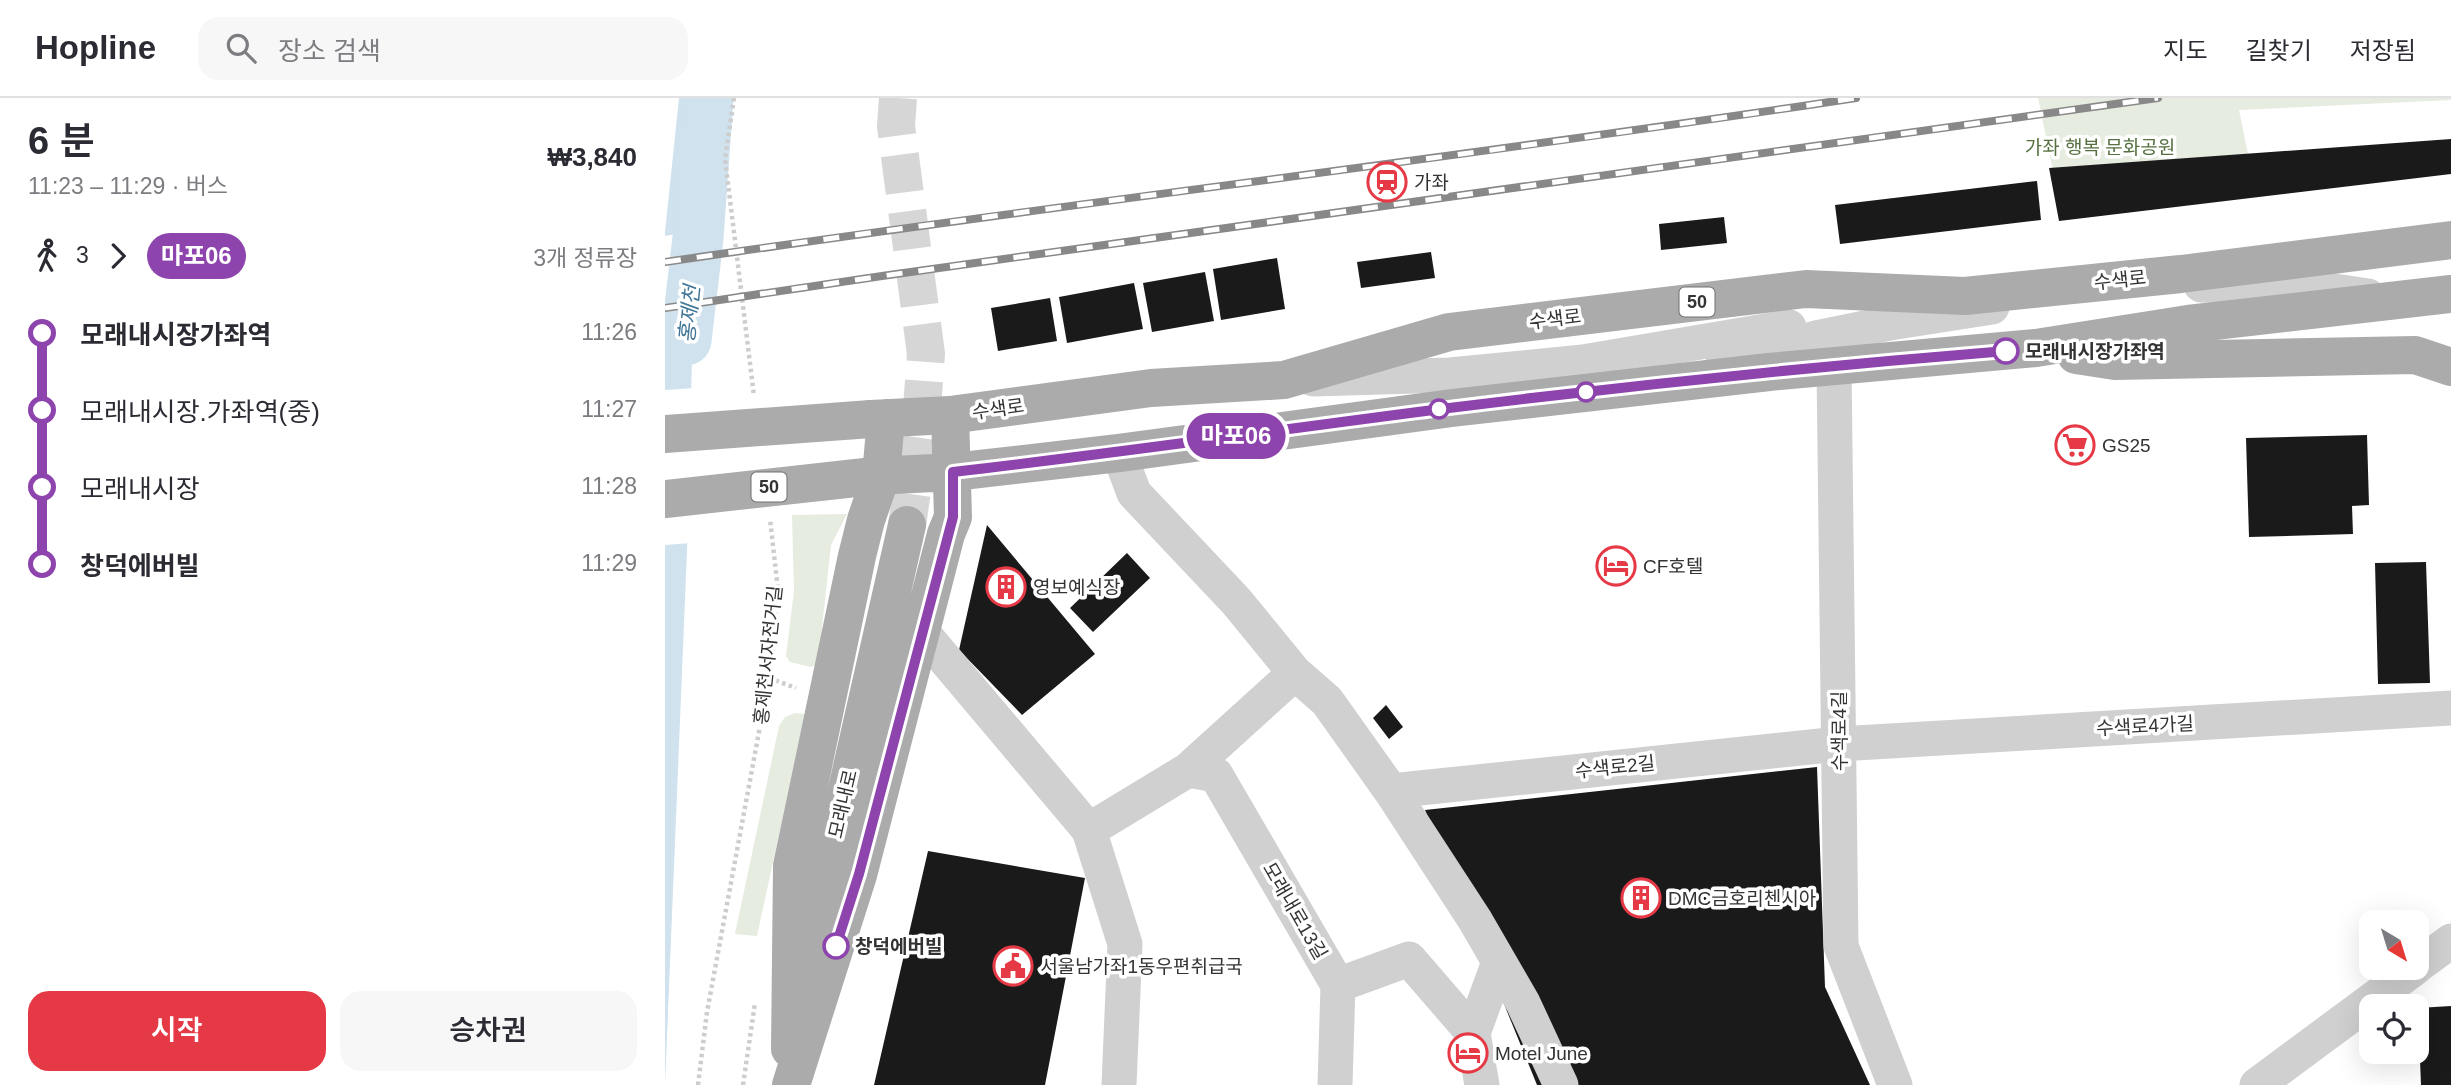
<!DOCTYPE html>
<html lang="ko">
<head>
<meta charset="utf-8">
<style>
	body { margin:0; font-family:Arial,"Noto Sans KR",sans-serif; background:#f7f7f7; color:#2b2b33; height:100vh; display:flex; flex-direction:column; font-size:26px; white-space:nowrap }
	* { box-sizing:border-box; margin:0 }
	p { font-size:23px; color:#7c7c81 }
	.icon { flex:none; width:38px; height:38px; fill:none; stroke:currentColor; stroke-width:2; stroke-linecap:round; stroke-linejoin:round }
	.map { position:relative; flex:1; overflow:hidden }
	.panel { display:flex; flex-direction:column; background:#fff; width:665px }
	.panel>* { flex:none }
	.badge { padding:0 14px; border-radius:23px; font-size:24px; line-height:46px }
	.needle { width:46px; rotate:142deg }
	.buttons { position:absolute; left:1694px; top:812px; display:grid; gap:14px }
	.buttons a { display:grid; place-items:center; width:70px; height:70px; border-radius:14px; background:#fff; box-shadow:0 7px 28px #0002; font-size:35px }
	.map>.badge { position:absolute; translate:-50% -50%; box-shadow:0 0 0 4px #fff }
	.legs { display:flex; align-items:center; gap:10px; height:77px; padding:0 28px; font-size:23px }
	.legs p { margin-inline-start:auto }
	.head { display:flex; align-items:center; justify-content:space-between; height:119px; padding:0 28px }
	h1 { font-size:38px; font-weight:600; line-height:52px }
	.action { display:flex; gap:14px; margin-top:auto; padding:14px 28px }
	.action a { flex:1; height:80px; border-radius:21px; background:#e63946; color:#fff; font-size:28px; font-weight:600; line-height:80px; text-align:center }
	.action a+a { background:#f7f7f7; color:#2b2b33 }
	ul { padding:0 28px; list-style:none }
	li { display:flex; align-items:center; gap:24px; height:77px; font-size:26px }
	li i { display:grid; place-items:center; width:10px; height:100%; margin:0 9px; background:currentColor }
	li i::after { content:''; width:18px; height:18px; margin:-9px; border:5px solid; border-radius:50%; background:#fff }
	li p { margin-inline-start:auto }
	li:first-child i { background:linear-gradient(#0000 50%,currentColor 0) }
	li:last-child i { background:linear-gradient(currentColor 50%,#0000 0) }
	header { display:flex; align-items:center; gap:42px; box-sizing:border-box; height:98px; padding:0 35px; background:#fff; border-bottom:2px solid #e1e1e2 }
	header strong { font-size:33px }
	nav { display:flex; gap:38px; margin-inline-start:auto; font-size:24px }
	.search { width:490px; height:63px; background:#f7f7f7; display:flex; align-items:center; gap:18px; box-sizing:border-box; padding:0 24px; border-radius:21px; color:#7c7c81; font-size:26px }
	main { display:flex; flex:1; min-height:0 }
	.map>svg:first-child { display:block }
	.green { fill:#e6ecdf }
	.water { fill:#cfe2ee }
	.pier { fill:#fff }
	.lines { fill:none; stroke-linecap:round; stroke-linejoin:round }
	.river { stroke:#cfe2ee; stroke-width:51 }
	.building { fill:#1a1a1a }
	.major-tunnel { stroke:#d6d6d6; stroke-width:38; stroke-dasharray:38 19; stroke-linecap:butt }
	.path { stroke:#cdcdcd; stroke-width:4.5; stroke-dasharray:3.5 3.5; stroke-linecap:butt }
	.minor { stroke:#d0d0d0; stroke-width:35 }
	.major { stroke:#ababab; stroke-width:38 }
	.rail-casing { stroke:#888; stroke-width:8 }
	.rail { stroke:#fff; stroke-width:5; stroke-dasharray:16; stroke-linecap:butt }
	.major-bridge { stroke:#ababab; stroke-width:38 }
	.line-1-casing { stroke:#fff; stroke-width:16 }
	.line-1 { stroke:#8e44ad; stroke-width:10 }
	.stop-1-dot { fill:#fff; stroke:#8e44ad; stroke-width:3.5 }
	.labels { text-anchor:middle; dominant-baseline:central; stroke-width:7; stroke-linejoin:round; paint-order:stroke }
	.shield { fill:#fff; stroke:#707070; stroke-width:2 }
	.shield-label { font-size:18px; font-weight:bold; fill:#333 }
	.park-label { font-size:19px; fill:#56703f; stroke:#fff }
	.poi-label { font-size:19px; fill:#333; stroke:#fff; text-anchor:start }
	.street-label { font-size:19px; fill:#333; stroke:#fff }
	.stop-label { font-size:19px; font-weight:bold; fill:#333; stroke:#fff; text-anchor:start }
	.water-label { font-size:21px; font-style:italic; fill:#3f7597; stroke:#fff }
</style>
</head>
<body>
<header>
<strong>Hopline</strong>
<div class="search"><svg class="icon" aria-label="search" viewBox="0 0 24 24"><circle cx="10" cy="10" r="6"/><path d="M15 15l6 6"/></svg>장소 검색</div>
<nav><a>지도</a><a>길찾기</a><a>저장됨</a></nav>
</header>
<main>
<section class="panel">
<div class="head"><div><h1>6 분</h1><p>11:23 – 11:29 · 버스</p></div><b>₩3,840</b></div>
<div class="legs"><svg class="icon" aria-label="walk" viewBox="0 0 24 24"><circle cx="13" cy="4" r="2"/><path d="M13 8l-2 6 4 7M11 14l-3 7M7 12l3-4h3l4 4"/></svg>3<svg class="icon" aria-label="forward" viewBox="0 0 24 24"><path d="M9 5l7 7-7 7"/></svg><b class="badge" style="background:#8e44ad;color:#fff">마포06</b><p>3개 정류장</p></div>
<ul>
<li><i style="color:#8e44ad"></i><b>모래내시장가좌역</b><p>11:26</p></li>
<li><i style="color:#8e44ad"></i><span>모래내시장.가좌역(중)</span><p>11:27</p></li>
<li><i style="color:#8e44ad"></i><span>모래내시장</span><p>11:28</p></li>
<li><i style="color:#8e44ad"></i><b>창덕에버빌</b><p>11:29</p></li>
</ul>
<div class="action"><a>시작</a><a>승차권</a></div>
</section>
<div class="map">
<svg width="1786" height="987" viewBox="0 0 1786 987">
	<rect width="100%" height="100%" fill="#fff"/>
	<!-- green -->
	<path class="green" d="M1373,0H1786V2L1574,12L1589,86L1394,102Z
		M182,416L166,447L153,566L146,569L125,564L121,558L129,493L127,417Z
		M130,615L140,616L92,838L70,836L114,628L120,619Z"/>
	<!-- water -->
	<path class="water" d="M0,0H44L32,49L23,428L0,987Z"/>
	<!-- pier -->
	<path class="pier" d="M0,0H14L0,134Z
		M33,132L31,227L0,230V138Z
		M30,290L26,445L0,447V292Z"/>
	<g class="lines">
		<!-- river -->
		<path class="river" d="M21,242L33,140L43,0"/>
	</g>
	<!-- building -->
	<path class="building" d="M1786,41V76L1394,123L1384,70Z
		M1372,83L1376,122L1175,146L1170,107Z
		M1059,119L1062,145L996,152L994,126Z
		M766,154L770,180L696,190L692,164Z
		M612,160L620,211L556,222L548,171Z
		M540,174L549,223L487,234L478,185Z
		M469,185L478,231L402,245L394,199Z
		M385,200L392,243L333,253L326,210Z
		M1702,337L1704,407L1687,408L1688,436L1584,439L1581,340Z
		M322,427L430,556L357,617L294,552Z
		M462,455L485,480L428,534L405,510Z
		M1761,464L1765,585L1713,586L1710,465Z
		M721,607L738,629L724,641L708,620Z
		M1152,669L1160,889L1205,987H872L760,712Z
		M263,753L420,780L380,987H209Z
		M1786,908V987H1756L1753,910Z"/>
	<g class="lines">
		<!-- major-tunnel -->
		<path class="major-tunnel" d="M233,0L231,28L261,256L255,337L242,427"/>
		<!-- path -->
		<path class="path" d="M69,0L60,61L89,298
			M104,580L131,590
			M33,987L42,914L104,580L113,492L105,421
			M78,987L90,905"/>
		<!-- minor -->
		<path class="minor" d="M1536,187H1630L1703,198
			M1057,268L1151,240L1225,225L1327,209
			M1169,268L1176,848L1230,987
			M648,281L785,277L918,264L1124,229
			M454,355L469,395L571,503L630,575L662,603L726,693L810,822L858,905L896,987
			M257,534L424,732
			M523,672L630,575
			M726,693L1174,646L1786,610
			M1752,868L1786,843
			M673,887L744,861L808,935
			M454,987L460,846L424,732L523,672L551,677L673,887L670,987
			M817,987L808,935L834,864
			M1592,987L1750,870"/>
		<!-- major -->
		<path class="major" d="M1411,257L1450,263L1750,257L1786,269
			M206,321L285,317L486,290L619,282L784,234L1141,191L1300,198L1516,176L1786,142
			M209,378L288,374L454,355L787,310L1104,274L1371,250L1523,226L1786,196
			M150,847L163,775L242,427
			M125,951L127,768L192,458L201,422L216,378L221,320
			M126,987L193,777L281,436L288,419L285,317"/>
		<!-- rail casing -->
		<g class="rail-casing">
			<path id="rail" d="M0,164C396,106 795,60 1191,0
				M0,210L217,178L1493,0"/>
		</g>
		<!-- rail -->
		<use href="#rail" class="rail"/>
		<!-- major-bridge -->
		<path class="major-bridge" d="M0,336L206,321
			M0,401L209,378"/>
	</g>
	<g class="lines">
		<!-- line-1 casing -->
		<g class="line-1-casing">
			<path id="line-1" d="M171,848L194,776L288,419V374C454,355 619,331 784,310C969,287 1155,268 1341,253"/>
		</g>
		<!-- line-1 -->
		<use href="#line-1" class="line-1"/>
	</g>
	<!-- icons -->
	<defs>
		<g id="station-ring" transform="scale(2.0125)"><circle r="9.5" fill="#fff" stroke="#e63946" stroke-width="1.5"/><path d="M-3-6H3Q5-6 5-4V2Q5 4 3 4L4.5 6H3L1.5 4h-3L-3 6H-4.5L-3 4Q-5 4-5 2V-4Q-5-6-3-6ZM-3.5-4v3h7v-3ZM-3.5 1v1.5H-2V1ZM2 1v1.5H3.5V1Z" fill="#e63946"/></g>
		<g id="supermarket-ring" transform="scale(2.0125)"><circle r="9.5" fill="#fff" stroke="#e63946" stroke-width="1.5"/><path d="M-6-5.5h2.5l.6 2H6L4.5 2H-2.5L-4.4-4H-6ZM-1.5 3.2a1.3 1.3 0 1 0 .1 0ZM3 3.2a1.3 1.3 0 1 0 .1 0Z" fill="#e63946"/></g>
		<g id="hotel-ring" transform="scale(2.0125)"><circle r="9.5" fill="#fff" stroke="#e63946" stroke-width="1.5"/><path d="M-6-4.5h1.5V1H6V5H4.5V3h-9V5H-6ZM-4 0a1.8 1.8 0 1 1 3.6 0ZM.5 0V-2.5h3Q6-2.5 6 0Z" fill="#e63946"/></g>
		<g id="building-ring" transform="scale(2.0125)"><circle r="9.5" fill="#fff" stroke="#e63946" stroke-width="1.5"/><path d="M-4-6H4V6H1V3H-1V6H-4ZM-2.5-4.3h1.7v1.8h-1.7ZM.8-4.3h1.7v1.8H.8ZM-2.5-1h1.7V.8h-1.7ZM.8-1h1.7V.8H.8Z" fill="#e63946"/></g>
		<g id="civic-ring" transform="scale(2.0125)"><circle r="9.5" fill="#fff" stroke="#e63946" stroke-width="1.5"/><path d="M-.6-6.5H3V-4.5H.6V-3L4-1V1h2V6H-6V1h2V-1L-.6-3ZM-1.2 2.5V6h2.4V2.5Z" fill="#e63946"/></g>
	</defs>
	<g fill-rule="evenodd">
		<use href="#station-ring" x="722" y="84"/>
		<use href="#supermarket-ring" x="1410" y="347"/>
		<use href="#hotel-ring" x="951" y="468"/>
		<use href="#building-ring" x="341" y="489"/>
		<use href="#building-ring" x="976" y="800"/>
		<use href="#civic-ring" x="348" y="868"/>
		<use href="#hotel-ring" x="803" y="955"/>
	</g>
	<!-- markers -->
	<g class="stop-1-dot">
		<circle cx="1341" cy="253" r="12"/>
		<circle cx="921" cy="294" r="9"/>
		<circle cx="774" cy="311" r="9"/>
		<circle cx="171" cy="848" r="12"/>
	</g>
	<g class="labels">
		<!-- shield labels -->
		<g class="shield">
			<rect x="1014.5" y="189.5" width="35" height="29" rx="5"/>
			<rect x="86.5" y="374.5" width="35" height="29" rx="5"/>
		</g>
		<g class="shield-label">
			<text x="1032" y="204">50</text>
			<text x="104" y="389">50</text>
		</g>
		<!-- park labels -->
		<g class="park-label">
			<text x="1435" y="49">가좌 행복 문화공원</text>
		</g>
		<!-- poi labels -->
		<g class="poi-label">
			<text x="749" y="84">가좌</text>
			<text x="1437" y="347">GS25</text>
			<text x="978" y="468">CF호텔</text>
			<text x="368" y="489">영보예식장</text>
			<text x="1003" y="800">DMC금호리첸시아</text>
			<text x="375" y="868">서울남가좌1동우편취급국</text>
			<text x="830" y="955">Motel June</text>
		</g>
		<!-- street labels -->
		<g class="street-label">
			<text transform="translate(1455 182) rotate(-6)">수색로</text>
			<text transform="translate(890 221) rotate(-7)">수색로</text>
			<text transform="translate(333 311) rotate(-8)">수색로</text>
			<text transform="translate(103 557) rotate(-84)">홍제천서자전거길</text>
			<text transform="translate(1480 628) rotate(-3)">수색로4가길</text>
			<text transform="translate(1174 633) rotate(-90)">수색로4길</text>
			<text transform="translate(950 669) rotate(-6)">수색로2길</text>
			<text transform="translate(178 706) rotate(-77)">모래내로</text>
			<text transform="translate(630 813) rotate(60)">모래내로13길</text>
		</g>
		<!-- stop labels -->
		<g class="stop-label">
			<text x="1360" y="253">모래내시장가좌역</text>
			<text x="190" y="848">창덕에버빌</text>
		</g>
		<!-- water labels -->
		<g class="water-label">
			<text transform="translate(24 216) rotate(-84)">홍제천</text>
		</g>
	</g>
</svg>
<div class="buttons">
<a><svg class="needle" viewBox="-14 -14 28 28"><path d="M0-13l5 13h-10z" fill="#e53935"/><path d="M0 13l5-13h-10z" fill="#7c7c81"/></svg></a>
<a><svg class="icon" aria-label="locate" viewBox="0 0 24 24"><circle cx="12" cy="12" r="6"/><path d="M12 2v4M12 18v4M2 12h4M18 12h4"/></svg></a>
</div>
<b class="badge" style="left:571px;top:338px;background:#8e44ad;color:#fff">마포06</b>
</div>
</main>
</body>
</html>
